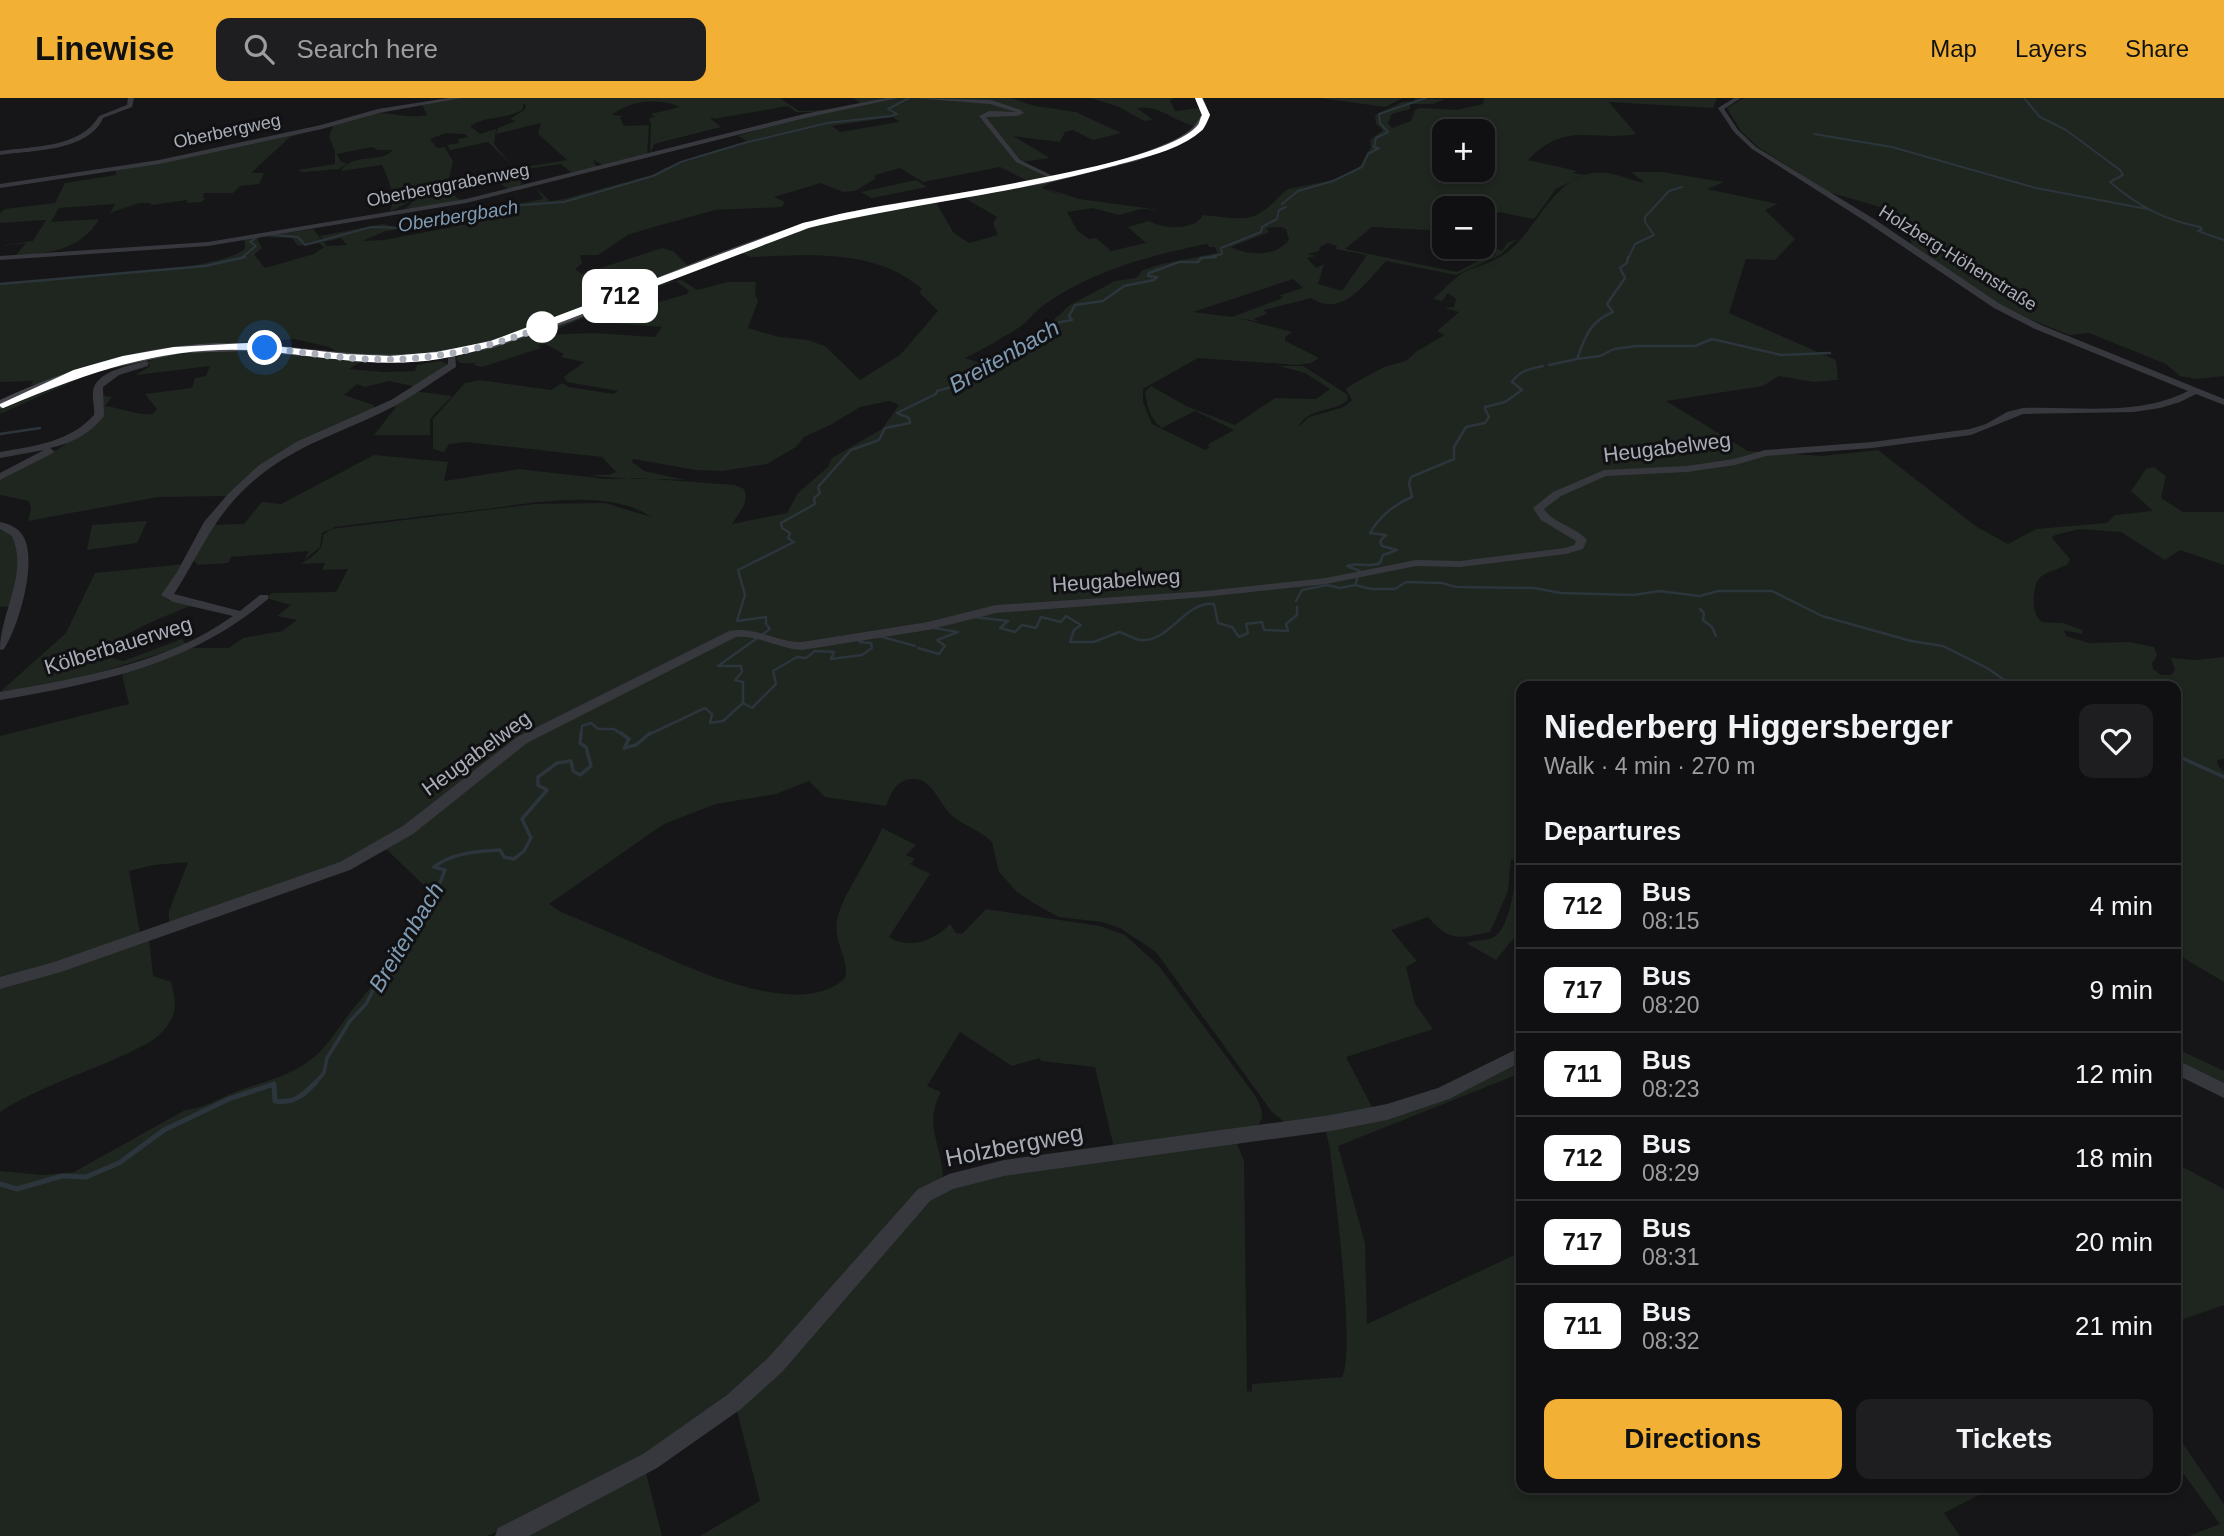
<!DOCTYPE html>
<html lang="en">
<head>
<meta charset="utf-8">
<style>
	body { margin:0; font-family:Helvetica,sans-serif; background:#1e1e20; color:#f1f3f6; height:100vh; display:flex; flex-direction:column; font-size:26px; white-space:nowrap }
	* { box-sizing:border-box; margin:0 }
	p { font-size:23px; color:#9c9d9f }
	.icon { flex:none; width:38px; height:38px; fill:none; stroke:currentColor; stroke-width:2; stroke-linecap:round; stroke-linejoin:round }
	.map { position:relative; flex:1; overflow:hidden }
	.side { position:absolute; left:1516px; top:583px; width:665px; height:812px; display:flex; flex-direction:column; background:#101012; border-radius:14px; box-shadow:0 4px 10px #0003,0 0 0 2px #303032 }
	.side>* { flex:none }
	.badge { padding:0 14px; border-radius:10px; font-size:24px; line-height:46px }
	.tools { position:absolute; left:1432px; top:21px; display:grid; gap:14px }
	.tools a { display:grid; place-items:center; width:63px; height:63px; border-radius:14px; background:#101012; box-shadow:0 4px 10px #0003,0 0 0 2px #303032; font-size:35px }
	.you { position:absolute; width:35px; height:35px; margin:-18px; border:5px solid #fff; border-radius:50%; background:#1a73e8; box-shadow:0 0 0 10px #1a73e833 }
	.map>.badge { position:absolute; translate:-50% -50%; box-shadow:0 0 0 4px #fff }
	h2 { padding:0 28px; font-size:26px; line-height:63px }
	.round { display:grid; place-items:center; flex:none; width:74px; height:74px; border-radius:14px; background:#1e1e20 }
	.headline { display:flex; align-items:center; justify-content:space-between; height:119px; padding:0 28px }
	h1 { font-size:33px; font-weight:700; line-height:52px }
	.button { display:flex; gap:14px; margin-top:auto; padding:14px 28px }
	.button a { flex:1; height:80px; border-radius:14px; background:#f2b134; color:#111; font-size:28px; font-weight:700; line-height:80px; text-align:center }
	.button a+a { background:#1e1e20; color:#f1f3f6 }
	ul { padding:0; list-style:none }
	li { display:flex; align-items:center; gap:21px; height:84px; padding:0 28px; border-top:2px solid #303032 }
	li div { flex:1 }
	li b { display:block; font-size:26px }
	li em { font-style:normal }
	li .badge { min-width:77px; font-weight:700; text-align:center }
	header { display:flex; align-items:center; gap:42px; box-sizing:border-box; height:98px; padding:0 35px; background:#f2b134; color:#111 }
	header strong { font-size:33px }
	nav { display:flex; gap:38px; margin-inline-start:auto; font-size:24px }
	.search { width:490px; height:63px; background:#1e1e20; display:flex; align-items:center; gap:18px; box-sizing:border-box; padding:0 24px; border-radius:14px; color:#9c9d9f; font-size:26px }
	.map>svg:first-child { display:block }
	.green { fill:#1e261f; fill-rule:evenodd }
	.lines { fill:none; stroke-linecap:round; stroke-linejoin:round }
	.stream-far3 { stroke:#2c353c; stroke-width:2 }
	.stream-far2 { stroke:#2c353c; stroke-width:2.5 }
	.stream-far1 { stroke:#2c353c; stroke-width:3.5 }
	.stream { stroke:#2c353c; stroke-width:5 }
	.street { fill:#37383d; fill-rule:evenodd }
	.secondary { fill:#45474d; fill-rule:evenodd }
	.line { fill:#fff; stroke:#fff; stroke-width:2 }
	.walk { stroke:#a8adb8; stroke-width:7; stroke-dasharray:0 12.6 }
	.stop-dot { fill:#fff; stroke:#fff; stroke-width:3.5 }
	.labels { text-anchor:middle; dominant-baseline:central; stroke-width:6; stroke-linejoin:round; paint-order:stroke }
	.far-street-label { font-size:18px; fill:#a8adb8; stroke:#111113 }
	.far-water-label { font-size:19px; font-style:italic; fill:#7f9bb3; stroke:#111113 }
	.street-label { font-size:21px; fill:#a8adb8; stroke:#111113 }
	.water-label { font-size:23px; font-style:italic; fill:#7f9bb3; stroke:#111113 }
	.near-street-label { font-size:24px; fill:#a8adb8; stroke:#111113 }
</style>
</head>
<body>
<header>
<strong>Linewise</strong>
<div class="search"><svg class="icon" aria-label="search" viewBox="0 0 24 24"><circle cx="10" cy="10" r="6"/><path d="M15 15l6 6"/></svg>Search here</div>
<nav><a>Map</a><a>Layers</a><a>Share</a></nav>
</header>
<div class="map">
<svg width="2224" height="1438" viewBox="0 0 2224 1438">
	<rect width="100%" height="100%" fill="#161618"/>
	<!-- green -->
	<path class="green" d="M461,0H780L799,13L824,12L860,5L853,0H1011L1035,8L1076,14L1121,35L1093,42L1073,32L1065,34L1060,44L1013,38L1050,60L1021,64L984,21L983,16L980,18L1014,61L1050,80L1015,86L1026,82L1000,69L923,84L900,70L875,77V81L855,93L843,94L821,85L774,99L785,104L782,109L715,112L643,132L628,137L598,157H580L582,165L575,171L582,176L662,150L673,153L689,169L516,235L514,238L427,257H343L329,249L294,241L185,249L33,287H30L33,283L0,284V185C42,181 224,175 245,150L244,141L313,131L327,148L347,147L341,140L325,144L320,138L383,126L399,130L543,101L536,90L550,103L564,101L655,76L665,70L702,59L700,57L747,43L738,38L815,14H796L788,8L713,21L712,19L711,21L721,29L654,46L650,57L651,26L649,20L655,19L651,16L680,9C659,0 630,2 612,17L623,18L620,20L624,28L649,27L647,58L603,67L593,62L597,69L574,77L561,66L525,71L515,76L522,84L520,88L510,92L492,80L448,93L462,103L405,111L417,100L390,114C396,98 389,82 382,67L341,73C352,54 380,66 393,52H378L372,49L337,56L341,64L347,65L339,71L303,74L298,72L335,66V54L329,38L333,29L330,28L290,39L251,75H264L259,86L240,88L233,95H204L203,100H206L201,104L187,105V102L152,107L150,108L151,105H139L110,115L115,106L59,110L51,124L99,121C81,153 48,155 15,158L26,145L0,148L33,143L46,122L0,125V115L5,111L55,105L65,85L116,77V71L311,32L375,15C392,14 407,21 427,17L422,7ZM523,6L526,7L525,11L510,21L516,23L498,30L496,36L541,25L538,36L567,62L525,69L516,68L515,71L494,46L496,31L480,36L470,28C486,17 508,22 523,11ZM893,19L899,24L840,34L832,28ZM446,35L465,36L468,39L458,41L459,45L447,47L450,52L488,44L514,69L439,95L447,88L453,64L445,49L437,50L430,41ZM450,125L452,129L384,142L362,143L386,133L414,129L415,132ZM263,139L292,140L298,148L319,145L324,149L314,156L265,170L254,157L262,150L257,141Z
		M1091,0H1175L1170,2L1175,13L1200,10L1202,19L1194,28C1174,23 1158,6 1137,10L1153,22L1144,23L1119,9Z
		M1320,0H1403L1385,9Z
		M1416,0L1445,1L1433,6H1410V11L1392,16L1388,25L1392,30L1411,23L1415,12L1420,10L1457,12L1483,6L1484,0H1717L1713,10L1609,4L1636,36C1592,44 1566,22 1528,62L1573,72L1577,73L1573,75L1584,77L1556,91L1534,121L1499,114L1482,125V110H1444V133L1372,129L1345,151L1457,174L1478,163L1486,150H1488L1486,155L1496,157L1494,150L1502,153L1507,145L1517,141L1500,157L1456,177L1386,163C1366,184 1343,221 1311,200L1264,212L1267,216L1253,221L1261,224L1238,220L1292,234L1285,239V243L1319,260L1311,265L1297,267L1198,260L1143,291V304L1152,326L1205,352L1210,349L1207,347L1234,332L1195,313L1162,330C1150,322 1147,308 1145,294L1151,288L1186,308L1235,327L1275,300L1316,301L1330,291L1305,275L1279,268H1303L1348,297L1347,303C1331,315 1309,309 1298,329L1309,319L1344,309L1352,302L1346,291L1351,287L1384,269L1406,263L1417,253L1445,237L1437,233L1459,214L1444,210L1454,209L1456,201L1448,195L1442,203L1433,201C1444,192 1454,179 1466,173C1481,167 1497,163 1510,152C1542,125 1557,69 1608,75C1620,77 1633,83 1645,85L1631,74H1662L1724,84L1707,91L1778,106L1765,112L1795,141L1775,162L1746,161L1729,215L1836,262L1838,282L1814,284L1779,278L1763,288L1666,303L1748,353L1822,358L1878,352L1977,429L2008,446L2036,431L2107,425L2115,417L2153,413L2131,393L2146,371L2154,369L2166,378L2161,400L2183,414H2224V467L2180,452L2165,462L2121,434L2079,431L2055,437L2052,440L2070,461L2068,466C2060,471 2043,474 2038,482C2032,493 2031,516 2042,524L2063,525L2082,532V536L2064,532L2066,538L2089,545L2129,544L2154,549L2157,558L2152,565L2153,571L2161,577H2171L2175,572L2171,560L2196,562L2224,559V661L2217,662L2218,668L2224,673V884L2175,855V588H1521V845L1513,841L1496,862L1466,845C1474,842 1487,843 1494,839C1511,829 1516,780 1517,763L1511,761L1508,793L1490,834C1460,840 1450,845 1428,819L1391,832L1417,863L1406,869L1415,906L1433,931L1346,959L1374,1013L1287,1026L1272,1014L1156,854L1120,830L1102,824L1059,819L1035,806L1017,794L999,774L992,744C981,733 967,729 955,720C939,709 933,678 911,681C895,683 891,696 886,708L825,699L809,683L776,696L716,706L664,726L549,806L561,814C586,824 611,835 636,846C684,867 799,925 845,880C850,862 833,844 837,822C841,799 872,756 882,730L916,747L906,757L915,761L910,766L930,776L889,839C909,852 934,843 950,826L956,835L962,836L986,811L1100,828L1125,837L1159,868L1254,996C1260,1006 1267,1019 1257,1028L1114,1050L1095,969L1041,963L1040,960L1012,968L960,934L927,988L941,994C923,1028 942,1045 943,1081L746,1286L668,1344L512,1427L487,1438H0V1073L43,1077L74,1074L185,1012C205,1010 217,1001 235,994C258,985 284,980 305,966C323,954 332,939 344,923C354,908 367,896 377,880C395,851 410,822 430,793L387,752L371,753L169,829V813L188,764L154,767L129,773L140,835L0,883V638L129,606L121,572L190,550H229L243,540L282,533L297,522L277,518L291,507L266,500L272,495L336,494L348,471L322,472L325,465L301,466C314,457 323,454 323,437L331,431L535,406L605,405L651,419C608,389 527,406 478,412C430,417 382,423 335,429L322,435L320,449L304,462L309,453L231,459L228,465L198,467L193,462L209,427L244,426L262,404L281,406L374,357L448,364L444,383L519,371L605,381L639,380L735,387L744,391C750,404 739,415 732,426L787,415L798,395L828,369L832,360L882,331L899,307L889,303L860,309L832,326L804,339L796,349L767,366L721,373L696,372L634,361L631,363L644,373L685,382C653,380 620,382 589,377H609L616,374L602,359L467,344L449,346L444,354L433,351V321L465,285L480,282L551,292L562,285L569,289L613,296L618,293L567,284L564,279L584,264L561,259L564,256L545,246L538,247L541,250L482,269L474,267L476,265H460L456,261L460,256L532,237L658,185L682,182L697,192L728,184H756L755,195L758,203L748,230L779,239L808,242L825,248L860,282L900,257L938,213L919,194L922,191C875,150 808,157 751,159L739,154L820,125L936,104L953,134L969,145L998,137L993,125L997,119L963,99L1052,83L1042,90L1063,98L1046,90L1079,101L1160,112L1141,111L1119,117L1092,110L1067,114L1077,132L1089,141L1096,140L1111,153L1146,145L1128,129L1149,123C1162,131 1195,133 1203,117C1252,122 1253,126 1286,92C1307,85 1344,85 1360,68C1364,63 1366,55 1371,50L1370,42L1383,32L1376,26L1375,17L1402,4L1413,3ZM1444,33H1482V72H1444ZM1281,129L1286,131L1289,142C1275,159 1250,158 1231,149L1269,134L1266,130ZM1328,145L1337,148L1335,151L1367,157L1342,193L1318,186L1324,166L1316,170L1307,160L1316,158L1307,156L1319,153L1320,149ZM1207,146L1210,149H1215L1217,155L1162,166L1143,172L1136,180L1115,183L1070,207L1048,227L980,265L965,260C975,256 1017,232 1025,225C1030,220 1035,214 1040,210C1088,174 1150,157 1207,146ZM1293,181L1303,190L1280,197L1283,200L1232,219L1193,214ZM676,183L689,193L687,196L659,204L612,225L662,229L655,239L593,235L544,237L650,191Z
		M1744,0H2224V278L2196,281L2180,278L2166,266L2089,235L2069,237L2032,222L2001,207L1912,147L1905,123L1877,108L1828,94L1758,49L1741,33L1727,10Z
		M916,82L927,89L872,100L861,94Z
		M221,250L358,262L361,264L349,271L383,274L415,273L417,267L440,263L448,266L417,289L389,283L365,289L357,286L344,297L373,307L375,312L293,346L227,398L158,399L28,423L31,411L29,403L0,397V380L62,349L103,314L100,297L112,299L105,308C121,310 139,318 153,316L157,311L145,296L192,290L195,280L206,278L210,268L136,277L150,268L147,264L158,260L90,276L0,316V312C16,304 31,293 48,287C102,265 163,257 221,250Z
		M414,293L452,298L430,321V337H374L396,309H386Z
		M147,423L137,445L87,452L92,427Z
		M0,429C32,441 18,483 12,508L0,509Z
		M184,466L164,498L168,502L190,508C170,517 110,537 106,558L123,563L182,541L187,547L82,580L0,594L66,535L95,475Z
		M149,840L153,878L171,884C174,894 177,910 172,920C167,931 156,941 146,946C98,972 47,984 0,1014V886Z
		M2175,950L2224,973V989L2175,964Z
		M1521,962V975L1338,1048L1365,1145L1367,1226L1521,1154V1390H1992L1944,1415L1960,1438H700L760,1403L736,1309L937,1094L967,1083L1233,1043L1237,1046L1244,1063L1247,1293L1252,1294V1286L1342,1279C1356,1253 1334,1090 1330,1051L1326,1034L1321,1030L1333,1029Z
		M2175,1065L2224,1091V1207L2175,1224Z
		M2175,1334L2224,1406V1438H2189L2220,1426L2175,1364Z
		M645,1371L662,1438H518Z"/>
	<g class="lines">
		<!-- stream-far3 -->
		<path class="stream-far3" d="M2024,0L2040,19L2066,32L2120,72L2123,77L2110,84C2138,108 2164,122 2200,129L2202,131L2198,133L2224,142
			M1814,36L1892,49L2036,90L2147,111
			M1282,106L1298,93L1333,83L1362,69L1368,56L1379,50L1374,49L1376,40L1388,34L1380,25L1379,16L1426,0
			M272,137L298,139L305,147L371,129L403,130L522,107L564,104L653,78L681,64L744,45L827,25L891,18L897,16L888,11L909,0
			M240,161L256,148L250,144L258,138
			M1200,161L1222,156L1221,150L1261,134L1262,129L1277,121L1279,112L1286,109
			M1628,161L1635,146L1654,137L1645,124V119L1669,93L1682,89"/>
		<!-- stream-far2 -->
		<path class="stream-far2" d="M0,186L205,168L245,159
			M1577,261L1600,258L1614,251L1637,248H1695L1712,241L1781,257L1830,255
			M1549,267L1577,261C1585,239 1590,223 1613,214L1607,206L1625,180L1620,170L1627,165L1628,159
			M1485,309L1505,304L1522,292L1512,284C1520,272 1530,271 1543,268
			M0,336L40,330
			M1355,487L1371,491H1395L1406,484L1442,485L1456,489L1534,490L1561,495L1634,497L1659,493L1700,498L1718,493H1772L1822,518L1911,543L1943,548L1987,570L2013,588
			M1296,503L1302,492L1327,487L1340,490L1355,487L1360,473L1347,468C1359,464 1369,470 1380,465L1383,457L1397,452L1382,448L1380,443L1386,437L1370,435C1379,419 1395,406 1412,399L1409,385L1411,379L1454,361V349L1466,329L1485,325L1489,319L1485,311
			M1700,511L1704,515L1703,522L1712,529L1716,538
			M974,519L1008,523L1000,530L1015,534L1022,527L1036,530L1041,519L1061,524L1066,518L1081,527L1074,532L1070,544H1094L1119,534C1127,536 1133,541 1140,542C1170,545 1184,503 1214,506L1218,525L1232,529L1239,539L1248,535L1246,526L1262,524L1264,532L1288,533L1286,526L1297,517V509
			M879,538L915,548
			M918,550L939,556L945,548L937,542L958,534L934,530L936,529
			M743,605V584L735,582L742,574L741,568H718L770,531L766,526V519L737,523L745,497L738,472L794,444L788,440L790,435L782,430L781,425L815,406L814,400L820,395L818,389L851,352L879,342L885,330L910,325L909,320L897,315L936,296L937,293L969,284L972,278L981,275L1015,248L1046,238L1060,224L1072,222L1069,218L1075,207L1103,203L1124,188L1154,182L1157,179L1148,178L1149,175L1179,164H1198L1201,160L1216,159
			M743,605L752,610L776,586L773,573L797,559L806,560L815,553L834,554L831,561L862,557L872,550L871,545L859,544L865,540
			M581,637L582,628L591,625L598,631H614L623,637
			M648,637L705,610L712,616L710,625L723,623L743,605"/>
		<!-- stream-far1 -->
		<path class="stream-far1" d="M621,635L629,641L624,650L636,647L650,635
			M2175,657L2224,679
			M314,986L324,975L327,960L350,923L366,906L398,845L434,800L445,772L434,769C454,754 476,754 500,752L504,759L514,761L524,753L531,740L522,721L547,692L538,687V679L557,665L571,663L573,673L580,677L591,668L586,649L580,645L581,635"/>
		<!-- stream -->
		<path class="stream" d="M0,1086L17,1091L62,1078L86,1079L119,1065L164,1032L229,1001L274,986L275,1003C293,1006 303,998 316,984"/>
		<!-- street -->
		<path class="street" d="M128,0H134L132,9L103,20C88,54 32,52 0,57V53C33,48 81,50 99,18L127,7Z
			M448,0H462L379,15L322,31L159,66L0,90V86L159,62L321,27L378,11Z
			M886,0H898L805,20L466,105L208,148L0,162V158L208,144L466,101L804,16Z
			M914,0L991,2L1021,12L1024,15L1017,18L986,19L1020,62L1059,81L1054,82L1016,64L979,18L989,13L1016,14L990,6Z
			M1734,0H1741L1724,11L1738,32L1756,49L1874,121L2000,206L2041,227L2224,301V307L2196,296L2180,304L2160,310L2134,314L2023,316L1971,337L1872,350L1766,358L1735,367L1687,374L1606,378L1561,398L1544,411C1554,426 1575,428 1587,442L1583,451L1566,456L1460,469L1416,468L1326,486L1205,499L996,515L928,532L802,552C779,551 759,537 736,539L527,645L413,736L350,772L61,874L0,891V879L54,864L340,764L403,728L517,639L729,533C755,528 776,544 802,544L928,524L996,507L1205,493L1326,480L1416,462L1460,463L1565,450L1574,447L1576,443L1541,422L1533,410L1553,394L1604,372L1687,368L1734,361L1765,352L1872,344L1970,331L1986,326L2007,314L2023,310C2078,308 2137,319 2188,293L2035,231L1994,210L1868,125L1752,51L1734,34L1718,10Z
			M448,253L455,255L456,269C437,281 418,295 398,306C337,339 284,347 234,402C208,431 195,464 174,496L240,513L260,497H268V501C188,568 100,584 0,602V594C79,580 166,566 233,518L173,504L161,497L177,474L204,424L228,396L258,368L296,344L391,302L448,266Z
			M145,263L148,264V268L119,277L103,289L104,318C90,336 72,345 50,350L54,353L53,355L0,382V375L44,352L0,360V354C34,348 70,344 94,317C95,310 92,302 93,294C95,273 129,268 145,263Z
			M0,424C9,426 18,429 23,438C38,462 19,528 4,551L0,552C0,515 29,475 12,438L0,431Z
			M1521,949V964L1449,1001L1387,1022L1331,1033L1004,1078L953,1091L930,1103L782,1274L741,1311L657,1370L529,1438H495L498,1430L643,1356L727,1297L768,1260L918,1091L949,1076L1004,1062L1331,1017L1387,1006L1438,990Z
			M2175,961L2224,985V1000L2175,976Z"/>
		<!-- secondary -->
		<path class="secondary" d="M1195,0H1203L1210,17L1197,35L1172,50L1136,63L1048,85L870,116L813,129L719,162L572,223L493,250L439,261L383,265L246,253L182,255L93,274L0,311V302C80,265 167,240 256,246C318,250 376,263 438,253C511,243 579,212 647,184C721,153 795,124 874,109C964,92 1058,85 1145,54C1160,48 1178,42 1190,32C1195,28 1198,22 1202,17Z"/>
	</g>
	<!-- line -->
	<path class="line" d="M1196,0H1201L1209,17C1207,22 1205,27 1202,31C1179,52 1142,59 1113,67C1013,95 909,105 808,129C740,155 673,181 605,206C550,227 497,250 439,260C374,271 313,255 249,251C160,247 83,275 3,309L0,307L74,273L123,259L174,250L247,246L346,257L390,259L437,255L491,244L803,126C820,122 838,117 855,114C916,101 1167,70 1199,27C1201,24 1201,20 1203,17Z"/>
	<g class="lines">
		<!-- walk -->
		<path class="walk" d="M265,250C300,253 333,260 368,261C427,264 487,251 542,229"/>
	</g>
	<!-- markers -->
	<circle class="stop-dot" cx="542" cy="229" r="14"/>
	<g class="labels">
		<!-- far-street labels -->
		<g class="far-street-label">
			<text transform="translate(227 33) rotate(-12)">Oberbergweg</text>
			<text transform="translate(448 87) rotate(-11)">Oberberggrabenweg</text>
			<text transform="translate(1958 160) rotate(32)">Holzberg-Höhenstraße</text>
		</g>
		<!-- far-water labels -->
		<g class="far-water-label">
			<text transform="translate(458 118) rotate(-9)">Oberbergbach</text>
		</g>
		<!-- street labels -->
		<g class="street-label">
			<text transform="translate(1667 349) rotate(-7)">Heugabelweg</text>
			<text transform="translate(1116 482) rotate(-4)">Heugabelweg</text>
			<text transform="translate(118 547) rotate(-17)">Kölberbauerweg</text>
			<text transform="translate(476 655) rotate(-36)">Heugabelweg</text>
		</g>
		<!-- water labels -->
		<g class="water-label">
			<text transform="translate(1004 258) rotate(-30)">Breitenbach</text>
			<text transform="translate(406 839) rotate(-59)">Breitenbach</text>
		</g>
		<!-- near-street labels -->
		<g class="near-street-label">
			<text transform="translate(1014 1047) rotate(-11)">Holzbergweg</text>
		</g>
	</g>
</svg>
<div class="tools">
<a>+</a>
<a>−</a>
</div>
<div class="you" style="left:265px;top:250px"></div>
<b class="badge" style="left:620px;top:198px;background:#fff;color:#111">712</b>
<section class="side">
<div class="headline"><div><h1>Niederberg Higgersberger</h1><p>Walk · 4 min · 270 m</p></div><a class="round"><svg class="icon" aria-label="heart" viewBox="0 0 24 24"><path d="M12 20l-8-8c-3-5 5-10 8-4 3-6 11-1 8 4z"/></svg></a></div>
<h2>Departures</h2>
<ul>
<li><span class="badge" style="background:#fff;color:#111">712</span><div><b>Bus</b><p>08:15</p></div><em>4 min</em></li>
<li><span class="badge" style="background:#fff;color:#111">717</span><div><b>Bus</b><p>08:20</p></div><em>9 min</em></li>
<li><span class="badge" style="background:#fff;color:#111">711</span><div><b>Bus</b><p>08:23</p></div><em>12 min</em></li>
<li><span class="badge" style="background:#fff;color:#111">712</span><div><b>Bus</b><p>08:29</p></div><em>18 min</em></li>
<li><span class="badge" style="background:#fff;color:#111">717</span><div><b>Bus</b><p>08:31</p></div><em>20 min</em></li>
<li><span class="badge" style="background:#fff;color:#111">711</span><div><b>Bus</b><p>08:32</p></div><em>21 min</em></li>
</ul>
<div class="button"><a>Directions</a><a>Tickets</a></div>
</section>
</div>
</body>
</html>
